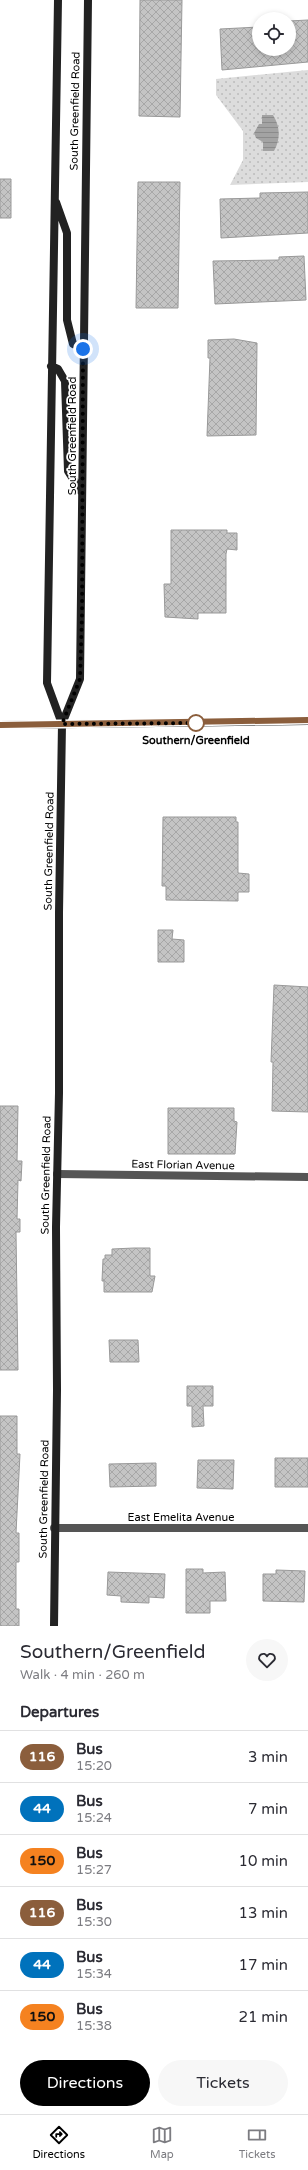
<!DOCTYPE html>
<html lang="en">
<head>
<meta charset="utf-8">
<style>
	body { margin:0; font-family:"Varela Round",sans-serif; background:#f7f7f7; color:#2b2b33; height:100vh; display:flex; flex-direction:column; font-size:15px; white-space:nowrap }
	* { box-sizing:border-box; margin:0 }
	p { font-size:13px; color:#7c7c81 }
	.icon { flex:none; width:22px; height:22px; fill:none; stroke:currentColor; stroke-width:2; stroke-linecap:round; stroke-linejoin:round }
	.map { position:relative; height:1626px; overflow:hidden }
	.panel { display:flex; flex-direction:column; background:#fff; flex:1 }
	.panel>* { flex:none }
	.badge { padding:0 8px; border-radius:13px; font-size:14px; line-height:26px }
	.buttons { position:absolute; left:252px; top:12px; display:grid; gap:8px }
	.buttons a { display:grid; place-items:center; width:44px; height:44px; border-radius:50%; background:#fff; box-shadow:0 2px 6px #0003; font-size:20px }
	.you { position:absolute; width:20px; height:20px; margin:-10px; border:3px solid #fff; border-radius:50%; background:#1a73e8; box-shadow:0 0 0 6px #1a73e833 }
	.map>.badge { position:absolute; translate:-50% -50%; box-shadow:0 0 0 2px #fff }
	h2 { padding:0 20px; font-size:15px; line-height:36px }
	.round { display:grid; place-items:center; flex:none; width:42px; height:42px; border-radius:21px; background:#f7f7f7 }
	.summary { display:flex; align-items:center; justify-content:space-between; height:68px; padding:0 20px }
	h1 { font-size:19px; font-weight:600; line-height:30px }
	.cta { display:flex; gap:8px; margin-top:auto; padding:8px 20px }
	.cta a { flex:1; height:46px; border-radius:24px; background:#000; color:#fff; font-size:16px; font-weight:600; line-height:46px; text-align:center }
	.cta a+a { background:#f7f7f7; color:#2b2b33 }
	ul { padding:0; list-style:none }
	li { display:flex; align-items:center; gap:12px; height:52px; padding:0 20px; border-top:1px solid #e1e1e2 }
	li div { flex:1 }
	li b { display:block; font-size:15px }
	li em { font-style:normal }
	li .badge { min-width:44px; font-weight:700; text-align:center }
	.menu { display:flex; justify-content:space-around; align-items:center; height:56px; border-top:1px solid #e1e1e2; background:#fff; font-size:11px; color:#7c7c81 }
	.menu a { display:grid; justify-items:center; gap:2px }
	.menu .current { color:#000 }
	.map>svg:first-child { display:block }
	.park { fill:url(#park-dots) }
	.water { fill:url(#water-rules) }
	.building { fill:url(#building-cross-hatch); stroke:#999 }
	.lines { fill:none; stroke-linecap:round; stroke-linejoin:round }
	.street { stroke:#555; stroke-width:8 }
	.secondary { stroke:#222; stroke-width:8 }
	.line-casing { stroke:#fff; stroke-width:9 }
	.line { stroke:#8b5e3c; stroke-width:6 }
	.walk { stroke:#000; stroke-width:4; stroke-dasharray:0 7.2 }
	.stop-dot { fill:#fff; stroke:#8b5e3c; stroke-width:2 }
	.labels { text-anchor:middle; dominant-baseline:central; stroke-width:3.5; stroke-linejoin:round; paint-order:stroke }
	.street-label { font-size:11px; fill:#000; stroke:#fff }
	.stop-label { font-size:11px; font-weight:bold; fill:#000; stroke:#fff }
</style>
</head>
<body>
<div class="map">
<svg width="308" height="1626" viewBox="0 0 308 1626">
	<defs>
		<pattern id="park-dots" width="8" height="8" patternUnits="userSpaceOnUse"><rect width="8" height="8" fill="#dcdcdc"/><path d="M2 2h.1M6 6h.1" fill="none" stroke="#bbb" stroke-width="1.8" stroke-linecap="round"/></pattern>
		<pattern id="water-rules" width="6" height="5" patternUnits="userSpaceOnUse"><rect width="6" height="5" fill="#a3a3a3"/><path d="M0 2.5h6" fill="none" stroke="#8b8b8b"/></pattern>
		<pattern id="building-cross-hatch" width="8" height="8" patternUnits="userSpaceOnUse"><rect width="8" height="8" fill="#c4c4c4"/><path d="M0 0l8 8M0 8l8-8" fill="none" stroke="#a7a7a7"/></pattern>
	</defs>
	<rect width="100%" height="100%" fill="#fff"/>
	<!-- park -->
	<path class="park" d="M308,70V182L230,185L243,160V131L216,95V79Z"/>
	<!-- water -->
	<path class="water" d="M262,115H273C280,126 281,139 274,151H263V142L256,138L254,133L259,124H262Z"/>
	<!-- building -->
	<path class="building" d="M140,0H182L180,117L139,116Z
		M308,20V62L222,70L220,29L259,27V49H289V21Z
		M0,179H11V218H0Z
		M138,182H180L178,308H136Z
		M308,192V233L221,238L220,199L260,198V193Z
		M304,256L306,300L215,304L213,261L279,260V257Z
		M234,339L257,343L256,435L207,436L210,358H208V340Z
		M171,530H227V533H237V550L227,549L226,554V613H198V619L165,617L164,584H171Z
		M163,817H236V822H238V873L249,874V892H238V901L166,900V886H162Z
		M158,930H173L172,939L184,940V962H158Z
		M274,985L308,987V1112L272,1111L273,1062H271Z
		M0,1106H18L17,1161H22L21,1181L18,1180L17,1219H20V1232H16L18,1370H0Z
		M168,1108H234V1121L237,1122L235,1154H168Z
		M134,1248H150V1276H155L152,1292H104V1281H102L103,1259H105V1255H112V1249Z
		M109,1340H138L139,1362H110Z
		M187,1386H213V1406H203L204,1426L192,1427V1406H187Z
		M0,1416H17V1454H20L16,1533H19V1562H16V1609H19V1626H0Z
		M275,1458H308V1487H275Z
		M198,1460H234L233,1489L197,1488Z
		M156,1463V1486L110,1487L109,1464Z
		M186,1569H203V1573L225,1572L226,1601H210V1613H186Z
		M276,1570L305,1571L304,1602L263,1601V1574H276Z
		M108,1572L165,1574L164,1598L149,1597V1603L121,1602V1596L107,1595Z"/>
	<g class="lines">
		<!-- street -->
		<path class="street" d="M57,1174L308,1177
			M54,1528H308"/>
		<!-- secondary -->
		<path class="secondary" d="M58,0L47,683L62,724
			M56,202L67,233V320L73,344L83,349
			M51,366L58,369L65,381L68,471L82,493
			M0,725L308,721
			M54,1626L57,1390L56,1227L59,1093V912L62,724L80,679L88,0"/>
	</g>
	<g class="lines">
		<!-- line casing -->
		<g class="line-casing">
			<path id="line" d="M0,725L308,720"/>
		</g>
		<!-- line -->
		<use href="#line" class="line"/>
		<!-- walk -->
		<path class="walk" d="M83,349L82,615L80,679L62,724L196,723"/>
	</g>
	<!-- markers -->
	<circle class="stop-dot" cx="196" cy="723" r="8"/>
	<g class="labels">
		<!-- street labels -->
		<g class="street-label">
			<text transform="translate(75 111) rotate(-89)">South Greenfield Road</text>
			<text transform="translate(72 436) rotate(-90)">South Greenfield Road</text>
			<text transform="translate(49 851) rotate(-89)">South Greenfield Road</text>
			<text transform="translate(183 1165) rotate(1)">East Florian Avenue</text>
			<text transform="translate(46 1175) rotate(-89)">South Greenfield Road</text>
			<text transform="translate(44 1499) rotate(-89)">South Greenfield Road</text>
			<text x="181" y="1517">East Emelita Avenue</text>
		</g>
		<!-- stop labels -->
		<g class="stop-label">
			<text x="196" y="740">Southern/Greenfield</text>
		</g>
	</g>
</svg>
<div class="buttons">
<a><svg class="icon" aria-label="locate" viewBox="0 0 24 24"><circle cx="12" cy="12" r="6"/><path d="M12 2v4M12 18v4M2 12h4M18 12h4"/></svg></a>
</div>
<div class="you" style="left:83px;top:349px"></div>
</div>
<section class="panel">
<div class="summary"><div><h1>Southern/Greenfield</h1><p>Walk · 4 min · 260 m</p></div><a class="round"><svg class="icon" aria-label="heart" viewBox="0 0 24 24"><path d="M12 20l-8-8c-3-5 5-10 8-4 3-6 11-1 8 4z"/></svg></a></div>
<h2>Departures</h2>
<ul>
<li><span class="badge" style="background:#8b5e3c;color:#fff">116</span><div><b>Bus</b><p>15:20</p></div><em>3 min</em></li>
<li><span class="badge" style="background:#0072bc;color:#fff">44</span><div><b>Bus</b><p>15:24</p></div><em>7 min</em></li>
<li><span class="badge" style="background:#f58220;color:#111">150</span><div><b>Bus</b><p>15:27</p></div><em>10 min</em></li>
<li><span class="badge" style="background:#8b5e3c;color:#fff">116</span><div><b>Bus</b><p>15:30</p></div><em>13 min</em></li>
<li><span class="badge" style="background:#0072bc;color:#fff">44</span><div><b>Bus</b><p>15:34</p></div><em>17 min</em></li>
<li><span class="badge" style="background:#f58220;color:#111">150</span><div><b>Bus</b><p>15:38</p></div><em>21 min</em></li>
</ul>
<div class="cta"><a>Directions</a><a>Tickets</a></div>
</section>
<nav class="menu">
<a class="current"><svg class="icon" aria-label="directions" viewBox="0 0 24 24"><path d="M12 3l9 9-9 9-9-9zM9 14v-3h6M13 9l2 2-2 2"/></svg>Directions</a>
<a><svg class="icon" aria-label="map" viewBox="0 0 24 24"><path d="M3 6l6-2 6 2 6-2v14l-6 2-6-2-6 2zM9 4v14M15 6v14"/></svg>Map</a>
<a><svg class="icon" aria-label="tickets" viewBox="0 0 24 24"><path d="M3 7h18v10H3zM15 7v10"/></svg>Tickets</a>
</nav>
</body>
</html>
